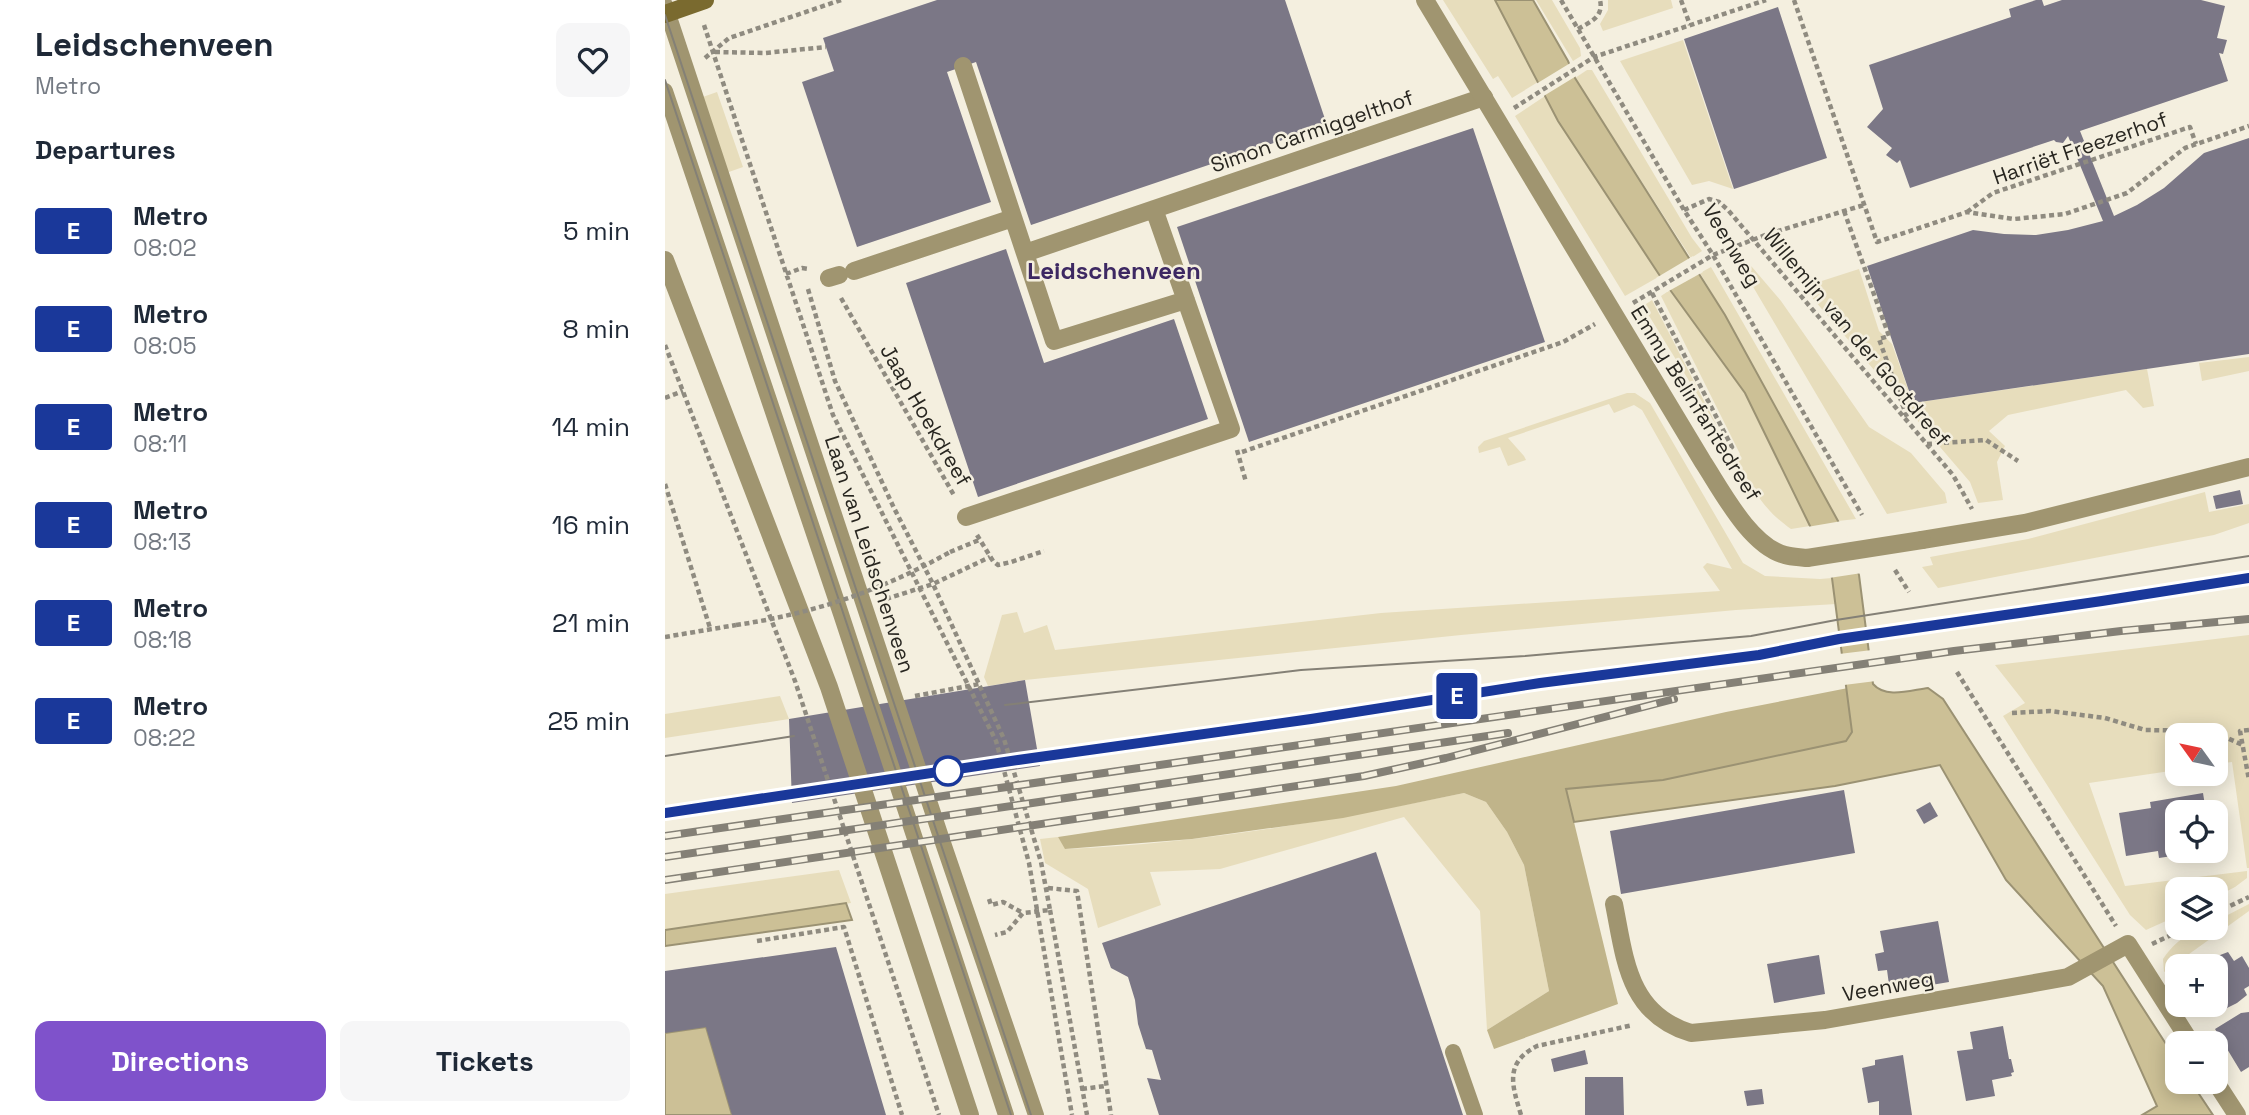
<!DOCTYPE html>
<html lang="en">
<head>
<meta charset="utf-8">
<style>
	body { margin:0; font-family:"Space Grotesk",sans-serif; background:#f6f6f7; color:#1f2937; height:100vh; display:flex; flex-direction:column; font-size:26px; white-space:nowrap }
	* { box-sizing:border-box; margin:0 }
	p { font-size:23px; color:#747a83 }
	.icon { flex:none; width:38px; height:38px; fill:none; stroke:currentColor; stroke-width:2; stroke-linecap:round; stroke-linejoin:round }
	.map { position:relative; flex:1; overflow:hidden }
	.details { display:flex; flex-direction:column; background:#fff; width:665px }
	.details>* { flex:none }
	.badge { padding:0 14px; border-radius:5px; font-size:24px; line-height:46px }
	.needle { width:46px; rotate:303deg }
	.controls { position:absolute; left:1500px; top:723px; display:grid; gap:14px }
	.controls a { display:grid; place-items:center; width:63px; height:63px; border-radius:14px; background:#fff; box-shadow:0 4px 18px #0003; font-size:35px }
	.map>.badge { position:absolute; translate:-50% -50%; box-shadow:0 0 0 4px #fff }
	h2 { padding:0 35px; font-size:26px; line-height:63px }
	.round { display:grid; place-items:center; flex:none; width:74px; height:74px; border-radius:14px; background:#f6f6f7 }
	.summary { display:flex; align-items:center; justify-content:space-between; height:119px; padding:0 35px }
	h1 { font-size:33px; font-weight:700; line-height:52px }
	.button { display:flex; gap:14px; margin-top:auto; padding:14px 35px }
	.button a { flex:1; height:80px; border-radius:14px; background:#7f52cb; color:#fff; font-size:28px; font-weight:700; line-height:80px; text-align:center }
	.button a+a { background:#f6f6f7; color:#1f2937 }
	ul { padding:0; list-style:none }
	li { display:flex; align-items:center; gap:21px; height:98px; padding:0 35px }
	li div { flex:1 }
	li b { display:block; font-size:26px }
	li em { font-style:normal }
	li .badge { min-width:77px; font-weight:700; text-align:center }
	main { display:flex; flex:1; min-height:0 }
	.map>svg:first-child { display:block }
	.green { fill:#e7ddbc }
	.forest { fill:#c0b48a }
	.water { fill:#ccc096; stroke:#9b9273; stroke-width:2 }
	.pier { fill:#f4efdf }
	.building { fill:#7b7786 }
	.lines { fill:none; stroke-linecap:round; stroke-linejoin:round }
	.path { stroke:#8f8b80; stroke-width:4.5; stroke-dasharray:5 3.5; stroke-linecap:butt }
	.service { stroke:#a09570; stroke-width:16 }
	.pedestrian { stroke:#a09570; stroke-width:18 }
	.minor { stroke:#a09570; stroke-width:18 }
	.tertiary { stroke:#a09570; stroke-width:18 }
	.secondary { stroke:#7a6a2f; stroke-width:18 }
	.tram { stroke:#848076; stroke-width:2 }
	.rail-casing { stroke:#848076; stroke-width:8 }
	.rail { stroke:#f4efdf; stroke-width:5; stroke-dasharray:16; stroke-linecap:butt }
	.path-bridge { stroke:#8f8b80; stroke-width:4.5; stroke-dasharray:5 3.5; stroke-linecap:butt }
	.minor-bridge { stroke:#a09570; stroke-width:18 }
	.line-casing { stroke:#fff; stroke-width:16 }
	.line { stroke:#1a389a; stroke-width:10 }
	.stop-dot { fill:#fff; stroke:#1a389a; stroke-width:3.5 }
	.labels { text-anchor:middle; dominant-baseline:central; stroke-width:5; stroke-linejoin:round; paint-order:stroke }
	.street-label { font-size:21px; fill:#282620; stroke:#f4efdf }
	.quarter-label { font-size:24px; font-weight:bold; fill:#3d2862; stroke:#f4efdf }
</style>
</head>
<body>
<main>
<section class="details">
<div class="summary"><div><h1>Leidschenveen</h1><p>Metro</p></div><a class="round"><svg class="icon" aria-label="heart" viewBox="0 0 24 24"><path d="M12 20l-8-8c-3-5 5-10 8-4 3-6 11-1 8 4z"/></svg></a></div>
<h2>Departures</h2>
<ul>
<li><span class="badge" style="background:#1a389a;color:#fff">E</span><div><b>Metro</b><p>08:02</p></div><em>5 min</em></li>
<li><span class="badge" style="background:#1a389a;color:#fff">E</span><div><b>Metro</b><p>08:05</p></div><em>8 min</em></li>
<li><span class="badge" style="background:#1a389a;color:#fff">E</span><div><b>Metro</b><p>08:11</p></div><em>14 min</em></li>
<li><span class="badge" style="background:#1a389a;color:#fff">E</span><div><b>Metro</b><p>08:13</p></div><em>16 min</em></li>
<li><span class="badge" style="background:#1a389a;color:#fff">E</span><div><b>Metro</b><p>08:18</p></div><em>21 min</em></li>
<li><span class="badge" style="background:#1a389a;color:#fff">E</span><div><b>Metro</b><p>08:22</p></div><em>25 min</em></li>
</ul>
<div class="button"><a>Directions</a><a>Tickets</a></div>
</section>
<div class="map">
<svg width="1584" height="1115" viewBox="0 0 1584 1115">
	<rect width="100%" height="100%" fill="#f4efdf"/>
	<!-- green -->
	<path class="green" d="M778,0H830L873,82L847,98L833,76L828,79Z
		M871,0H887L915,48L916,56L908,61Z
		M943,0H1006L1008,8L938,31L935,24L943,10Z
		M1018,40L1068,189L1044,181L1027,185L955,61Z
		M922,70H927L1027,238L1037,251L1026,258L910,78Z
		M52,92L78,167L61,173L35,98Z
		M880,96L893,121L995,276L960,296L850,116Z
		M1079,262L1087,267L1116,301L1204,427L1246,453L1280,493L1282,503L1222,514L1074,263Z
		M1046,267L1191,519L1173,521L1060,315L1035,273Z
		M1194,269L1214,331L1227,344L1248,403L1482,369L1489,406L1478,408L1461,390L1343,415L1324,431L1340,446L1332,462L1338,500L1313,503L1305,482L1138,287Z
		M1005,290L1080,393L1145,526L1126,529C1097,509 1088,488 1071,459L1075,454L996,296Z
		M987,300L1053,428L978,306Z
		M1584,357V371L1537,381L1534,363Z
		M962,393H970L985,403L1078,563L1100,576L1155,579L1167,578L1171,604L1071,610L796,635L360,680L323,686L319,677L337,615L352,612L359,633L382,625L390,650L716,613L1055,591L1038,567L1042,563L1067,569L977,410L969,405L949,413L944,404L843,438L859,456L861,460L843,466L835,447L814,453L813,447L819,441Z
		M1540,492L1544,512L1584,504V523L1549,535L1273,588L1257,567L1268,565L1265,557L1363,539Z
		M1584,635V868H1582L1567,762L1551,764L1550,735H1512V770L1424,783L1460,886L1582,871V878L1570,887L1551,897L1550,889H1512V916L1481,930L1465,915L1338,716L1360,703L1330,665Z
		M115,696L124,719L0,738V714Z
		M799,793L821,802L842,832L859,865L884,991L822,1030L815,911L739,817L555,869L485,872L496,905L433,928L423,889L380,863L375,839L393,837L401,849C535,844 668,820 799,793Z
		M174,870L186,903L0,930V894Z
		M1584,904V911L1499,972L1498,959C1510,941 1528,928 1550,928L1551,921Z"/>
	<!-- forest -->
	<path class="forest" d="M1183,688L1187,732L1181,741L998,780L901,789L953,1004L829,1049L822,1030L884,991L859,865L842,832L821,802L799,793L678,818L527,839L400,849L393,837L731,786L1061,712Z"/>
	<!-- water -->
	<path class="water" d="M830,0H868L903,61L910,78L1060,315L1173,521L1194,575L1208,684C1221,699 1246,690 1263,688L1278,699L1512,1061V1082H1526L1548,1115H1477L1492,1106L1438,986L1341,880L1275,765L1170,786L909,822L901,789L998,780L1181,741L1187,732L1167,578L1145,526L1080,393L995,276L893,121Z
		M181,903L187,920L0,946V930Z
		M41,1027L67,1115H0V1033Z"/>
	<!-- pier -->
	<path class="pier" d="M907,62L913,75L877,97L871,84Z
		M1028,256L1038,272L1002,292L991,278Z
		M1177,521L1197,573L1164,578L1142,527Z
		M1207,650L1211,681L1179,685L1174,654Z"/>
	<!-- building -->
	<path class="building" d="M272,0H620L662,125L366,225L311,62L282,72L326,202L192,247L137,82L169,71L158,38Z
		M1371,0H1377L1379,6L1397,0H1536L1560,6L1552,38L1562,40L1558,54L1554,53L1563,81L1415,131L1449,216L1472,205L1499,188L1539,153L1584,138V354L1248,403L1202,266L1308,230L1339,234L1371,235L1403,230L1438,221L1403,136L1398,143L1391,142L1389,140L1245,188L1235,160L1232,163L1221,155L1227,148L1202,127L1218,109L1204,65L1346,17L1344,9Z
		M1113,7L1162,158L1069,189L1019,39Z
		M808,128L880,342L584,442L512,227Z
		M341,249L379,363L509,319L543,419L313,497L241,283Z
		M1575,490L1578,504L1551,509L1548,496Z
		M360,680L375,766L127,803L124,719Z
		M1179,790L1190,853L956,894L945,831Z
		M1538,793L1541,812H1512V850L1534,852L1494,858L1493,851L1461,856L1454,813L1486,808L1485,802Z
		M1265,802L1273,816L1259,824L1251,810Z
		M711,852L798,1115H494L482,1078L496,1080L487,1050L481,1049L473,1024L470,1000L463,977L446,968L437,943Z
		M1273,921L1284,982L1225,992L1222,970L1213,971L1210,954L1219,952L1215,931Z
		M171,947L221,1115H67L41,1027L0,1033V971Z
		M1563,952L1569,961L1577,956L1584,968V986L1579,989L1582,995L1572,1003L1560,1009L1559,1007L1542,1016L1535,1004H1550V966H1537L1550,957Z
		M1154,955L1160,994L1109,1003L1102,964Z
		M1584,1012V1067L1576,1072L1550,1029L1576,1013Z
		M1338,1026L1344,1059H1346L1349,1072L1346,1073L1347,1076L1327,1080L1330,1096L1301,1101L1292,1051L1308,1049L1305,1032Z
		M920,1050L923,1064L889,1072L886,1059Z
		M1238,1055L1247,1115H1214V1101L1203,1103L1197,1068L1210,1065V1060Z
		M920,1077H958L959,1115H920Z
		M1097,1089L1099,1104L1082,1106L1079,1091Z"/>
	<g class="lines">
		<!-- path -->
		<path class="path" d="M896,0L1019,210L1048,255L1197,515
			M1016,0L1025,25
			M1129,0L1212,242L1302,212L1349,219L1400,214L1462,193L1520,148L1584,126
			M39,25L168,415L331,741L364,863L407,1115
			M913,29C925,22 939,17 935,0
			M50,52L100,53L161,47
			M40,58L64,38L176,0
			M849,108L929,57L1101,0
			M1019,210L1044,199L1054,202L1063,210L1288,475L1307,509
			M1179,211L1224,336L1214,339L1243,420
			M1302,212L1328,193L1525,127L1531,144
			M121,274L137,268L144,269
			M143,289L170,381L229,508L268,584L339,739L376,862L385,910L358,913L342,932L330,935
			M987,293L1067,447L1061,451
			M176,298L290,497
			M968,303L1048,255L1103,234L1199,205
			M0,345L130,681L274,1115
			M0,398L18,391
			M1262,444L1321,440L1353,461
			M572,450L581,482
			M577,452L898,342L930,324
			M0,484L45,628
			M312,535L328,561L333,565L346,562L379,551
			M285,552L314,540
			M1230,570L1244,592
			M221,599L268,584L325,557
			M0,637L71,625
			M1292,672L1451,926
			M250,696L314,684
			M1347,713L1385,711L1440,718L1480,730L1546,731L1578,745
			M1584,730L1575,731L1584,780
			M383,888L412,891L446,1115
			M324,899L326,905L338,902L358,913
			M385,910L422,1115
			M1550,913L1584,897
			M92,941L179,927L237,1115
			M1487,944L1521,928
			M417,1089L440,1086
			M856,1115C847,1085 839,1063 872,1046L968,1025"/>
		<!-- service -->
		<path class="service" d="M0,5L276,837L371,1115
			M0,91L176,614L341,1115
			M788,1052L810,1115"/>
		<!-- pedestrian -->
		<path class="pedestrian" d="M298,66L389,341L521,300
			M360,253L819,97
			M189,271L348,218
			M164,278L174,275
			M301,517L566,429L489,209"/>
		<!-- minor -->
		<path class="minor" d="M760,0L1038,462C1057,491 1085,546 1120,555C1127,557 1135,557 1142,558
			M1257,540L1360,523L1584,467
			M949,904C960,959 963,1014 1026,1033L1160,1020L1403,977L1463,944L1526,1043
			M1550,1081L1572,1115"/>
		<!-- tertiary -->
		<path class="tertiary" d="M0,260L164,687L305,1115"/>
		<!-- secondary -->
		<path class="secondary" d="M0,14L40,0"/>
		<!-- tram -->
		<path class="tram" d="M0,15L366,1115
			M0,80L346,1115
			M340,705L636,670L860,656L1086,636L1171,620L1584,556
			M0,756L129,736
			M353,760L646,719L875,683L1094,655L1174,639L1584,578
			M0,814L147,790"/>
		<!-- rail casing -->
		<g class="rail-casing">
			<path id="rail" d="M0,836L1289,651L1456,631L1584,619
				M0,857L843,733
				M0,880L699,776L781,758L1009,699"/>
		</g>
		<!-- rail -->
		<use href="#rail" class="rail"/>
		<!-- path-bridge -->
		<path class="path-bridge" d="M71,625C147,614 218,590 285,552"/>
		<!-- minor-bridge -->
		<path class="minor-bridge" d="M1142,558L1257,540"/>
	</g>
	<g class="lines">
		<!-- line casing -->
		<g class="line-casing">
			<path id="line" d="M0,813L353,760L646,719L875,683L1094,655L1174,639L1437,601L1584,578"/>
		</g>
		<!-- line -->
		<use href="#line" class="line"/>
	</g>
	<!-- markers -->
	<circle class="stop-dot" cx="283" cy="771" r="14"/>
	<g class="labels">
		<!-- street labels -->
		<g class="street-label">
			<text transform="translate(647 131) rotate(-19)">Simon Carmiggelthof</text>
			<text transform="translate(1415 148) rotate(-19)">Harriët Freezerhof</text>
			<text transform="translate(1067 245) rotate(59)">Veenweg</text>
			<text transform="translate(1192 337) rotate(50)">Willemijn van der Gootdreef</text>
			<text transform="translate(1031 403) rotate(58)">Emmy Belinfantedreef</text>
			<text transform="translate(261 415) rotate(60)">Jaap Hoekdreef</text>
			<text transform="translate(205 554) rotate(72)">Laan van Leidschenveen</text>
			<text transform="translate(1223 986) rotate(-10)">Veenweg</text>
		</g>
		<!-- quarter labels -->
		<g class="quarter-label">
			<text x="449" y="270">Leidschenveen</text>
		</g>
	</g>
</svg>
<div class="controls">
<a><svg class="needle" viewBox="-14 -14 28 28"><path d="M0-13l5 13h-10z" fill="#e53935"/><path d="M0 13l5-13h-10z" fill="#747a83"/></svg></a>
<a><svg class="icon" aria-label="locate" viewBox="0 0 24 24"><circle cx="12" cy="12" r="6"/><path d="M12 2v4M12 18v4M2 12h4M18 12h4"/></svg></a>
<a><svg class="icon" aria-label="layers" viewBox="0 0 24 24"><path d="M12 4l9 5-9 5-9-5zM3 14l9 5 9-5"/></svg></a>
<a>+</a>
<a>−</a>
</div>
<b class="badge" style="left:792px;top:696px;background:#1a389a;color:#fff">E</b>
</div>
</main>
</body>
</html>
